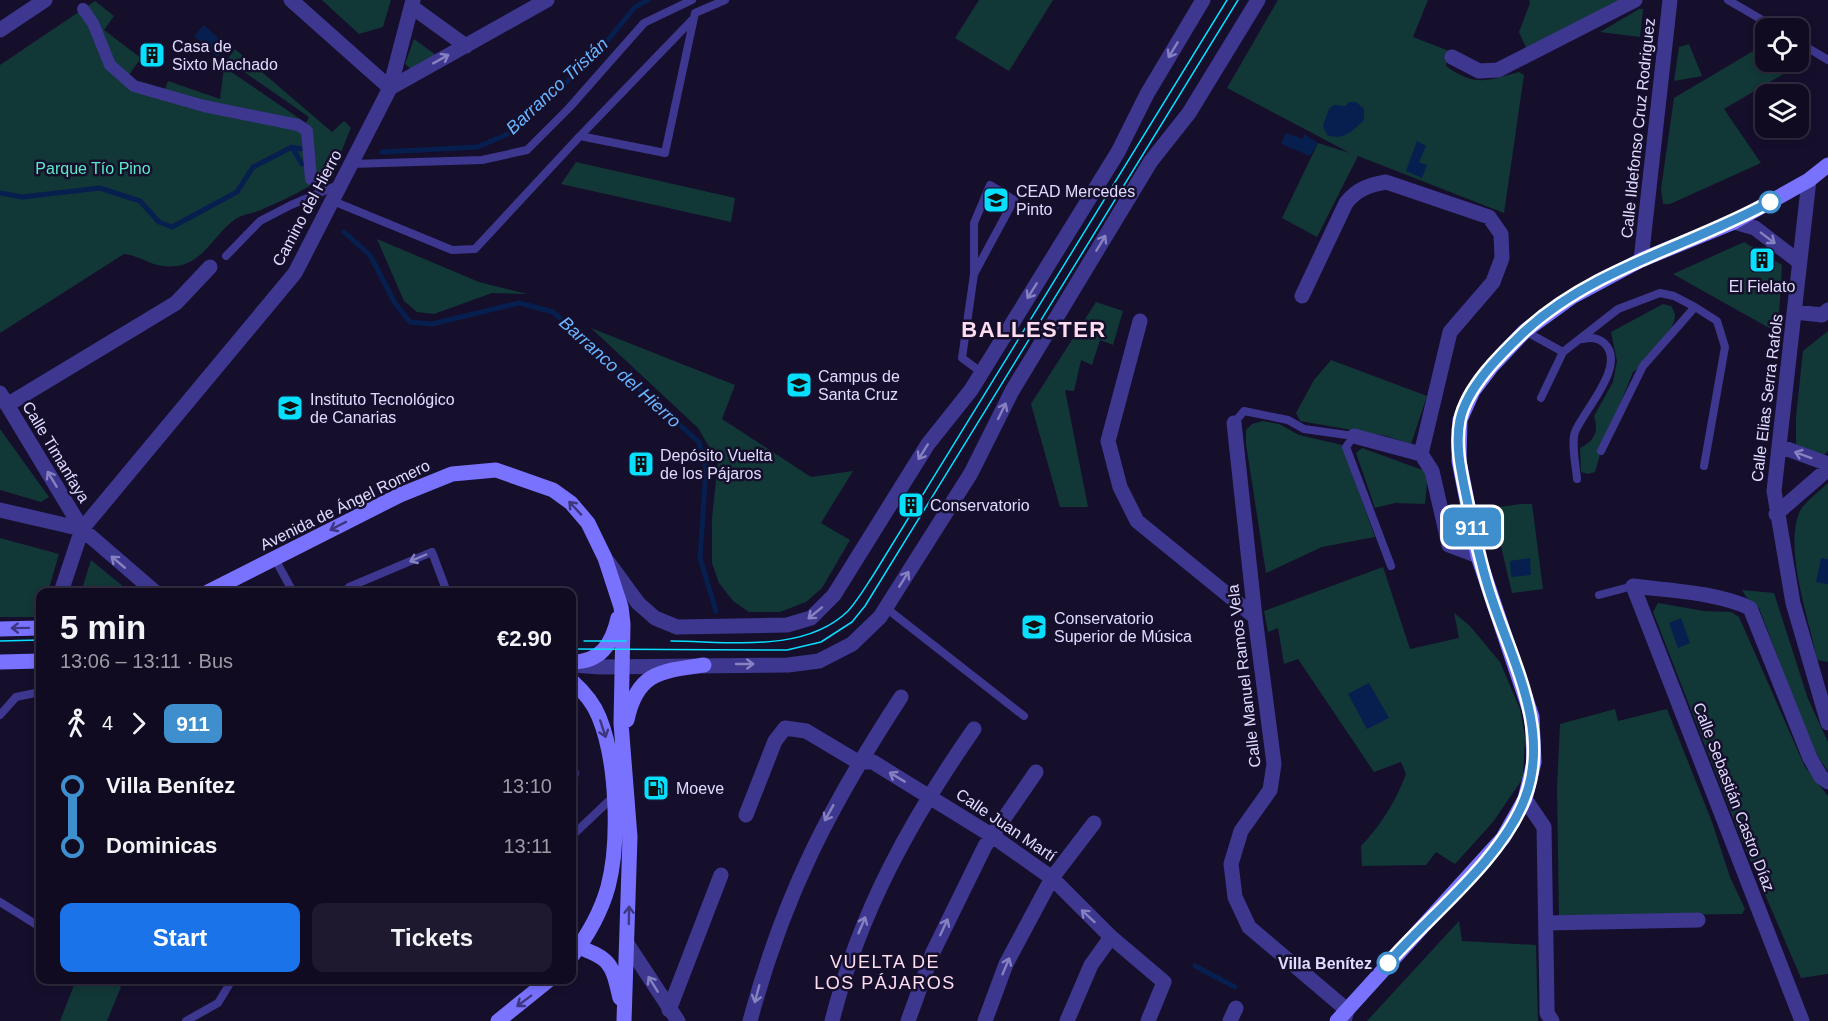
<!DOCTYPE html>
<html lang="en">
<head>
<meta charset="utf-8">
<style>
	body { margin:0; font-family:Helvetica,sans-serif; background:#1e192e; color:#f1f3f6; height:100vh; display:flex; flex-direction:column; font-size:22px; white-space:nowrap }
	* { box-sizing:border-box; margin:0 }
	p { font-size:20px; color:#9c9ba5 }
	.icon { flex:none; width:33px; height:33px; fill:none; stroke:currentColor; stroke-width:2; stroke-linecap:round; stroke-linejoin:round }
	.map { position:relative; flex:1; overflow:hidden }
	.details { position:absolute; left:36px; top:588px; width:540px; height:396px; display:flex; flex-direction:column; background:#100b21; border-radius:12px; box-shadow:0 3px 9px #0003,0 0 0 2px #302b3f }
	.details>* { flex:none }
	.badge { padding:0 12px; border-radius:9px; font-size:21px; line-height:39px }
	.fabs { position:absolute; left:1755px; top:18px; display:grid; gap:12px }
	.fabs a { display:grid; place-items:center; width:54px; height:54px; border-radius:12px; background:#100b21; box-shadow:0 3px 9px #0003,0 0 0 2px #302b3f; font-size:30px }
	.map>.badge { position:absolute; translate:-50% -50%; box-shadow:0 0 0 3px #fff }
	.legs { display:flex; align-items:center; gap:9px; height:66px; padding:0 24px; font-size:20px }
	.legs p { margin-inline-start:auto }
	.summary { display:flex; align-items:center; justify-content:space-between; height:102px; padding:0 24px }
	h1 { font-size:33px; font-weight:700; line-height:45px }
	.button { display:flex; gap:12px; margin-top:auto; padding:12px 24px }
	.button a { flex:1; height:69px; border-radius:12px; background:#1a73e8; color:#fff; font-size:24px; font-weight:700; line-height:69px; text-align:center }
	.button a+a { background:#1e192e; color:#f1f3f6 }
	ul { padding:0 24px; list-style:none }
	li { display:flex; align-items:center; gap:21px; height:60px; font-size:22px }
	li i { display:grid; place-items:center; width:9px; height:100%; margin:0 8px; background:currentColor }
	li i::after { content:''; width:15px; height:15px; margin:-8px; border:4px solid; border-radius:50%; background:#100b21 }
	li p { margin-inline-start:auto }
	li:first-child i { background:linear-gradient(#0000 50%,currentColor 0) }
	li:last-child i { background:linear-gradient(currentColor 50%,#0000 0) }
	.map>svg:first-child { display:block }
	.green { fill:#123737 }
	.water { fill:#071f4e }
	.lines { fill:none; stroke-linecap:round; stroke-linejoin:round }
	.stream { stroke:#071f4e; stroke-width:5 }
	.service { stroke:#3d378f; stroke-width:8 }
	.pedestrian { stroke:#3d378f; stroke-width:12 }
	.minor { stroke:#3d378f; stroke-width:15 }
	.tertiary { stroke:#3d378f; stroke-width:15 }
	.secondary { stroke:#7972ff; stroke-width:15 }
	.tram { stroke:#07dfff; stroke-width:1.5 }
	.oneway { stroke:#8681c1 }
	.oneway2 { stroke:#3d3780 }
	.line-1-casing { stroke:#fff; stroke-width:14 }
	.line-1 { stroke:#3f8fcf; stroke-width:9 }
	.stop-1-dot { fill:#fff; stroke:#3f8fcf; stroke-width:3 }
	.labels { text-anchor:middle; dominant-baseline:central; stroke-width:5; stroke-linejoin:round; paint-order:stroke }
	.poi-label { font-size:16px; fill:#e0dbff; stroke:#150f2c; text-anchor:start }
	.street-label { font-size:16px; fill:#e0dbff; stroke:#150f2c }
	.park-label { font-size:16px; fill:#5ce9ca; stroke:#150f2c }
	.stop-label { font-size:16px; font-weight:bold; fill:#e0dbff; stroke:#150f2c; text-anchor:end }
	.water-label { font-size:18px; font-style:italic; fill:#69b5ff; stroke:#150f2c }
	.neighbourhood-label { font-size:18px; letter-spacing:1.5px; fill:#ffddf1; stroke:#150f2c }
	.district-label { font-size:22px; font-weight:bold; letter-spacing:1.5px; fill:#ffddf1; stroke:#150f2c }
</style>
</head>
<body>
<div class="map">
<svg width="1828" height="1021" viewBox="0 0 1828 1021">
	<rect width="100%" height="100%" fill="#150f2c"/>
	<!-- green -->
	<path class="green" d="M322,0H391L383,27L359,34Z
		M979,0H1053L1009,71L955,38Z
		M1278,0H1428L1413,37L1449,51L1446,66C1475,87 1486,81 1519,72L1524,75L1504,213L1358,156L1317,237L1282,218L1318,143L1350,153L1227,88Z
		M1529,0H1621L1527,50L1519,32L1530,3Z
		M95,1L114,16L104,30L141,58L129,75L138,82L165,89L168,81L220,99L224,67L306,123L309,117L227,60L235,49L332,132L344,121L351,128C345,140 340,160 331,170C317,185 278,203 258,211C250,214 239,215 233,221C214,235 203,263 176,266C153,269 143,256 124,254L0,333V65Z
		M1639,9H1643L1640,37L1600,32Z
		M414,39L436,55L412,70L405,64Z
		M1689,44L1702,76L1674,81L1679,47Z
		M1765,44L1766,62H1798L1799,53L1809,59L1724,109L1761,163L1670,204H1663L1661,189L1674,98Z
		M576,162L735,198L731,222L561,184Z
		M377,239L479,282L527,294L492,293L434,314L417,312L404,301Z
		M1744,242L1782,265L1778,333L1673,274Z
		M1096,302L1123,311L1113,345L1100,340L1092,365L1081,360L1074,391L1065,390L1088,507H1060L1031,404Z
		M1663,304L1671,306C1672,307 1675,313 1675,315C1676,329 1644,365 1633,372L1601,451L1595,472L1588,474L1581,472L1580,448C1595,441 1599,431 1594,416L1613,382L1617,361L1611,332Z
		M591,328L735,385L722,419L811,477L853,471L821,523L850,540L822,588L806,602L780,612H749L733,601L719,583L712,563V518L718,462L698,428Z
		M1828,331V451L1824,455L1796,446V417L1803,351Z
		M1331,360L1427,396L1411,444L1386,436L1300,421L1296,413L1314,380Z
		M1263,421L1279,424L1299,435L1342,445L1375,537L1322,547L1266,573L1246,444V430L1252,424Z
		M0,429L49,497L41,502L0,490Z
		M1362,448L1428,472L1425,504L1395,503L1375,508L1356,453Z
		M1828,483V662L1817,660C1810,622 1784,551 1799,513C1803,503 1820,491 1828,483Z
		M1521,504H1532L1543,589L1512,593L1492,508Z
		M0,538L59,554L48,592H40V617H0Z
		M91,560L130,592H81Z
		M1383,567L1410,649L1459,638L1454,613L1469,625L1500,662L1520,709L1525,736L1523,778L1493,822L1455,864L1436,852L1426,865L1362,866L1361,846C1381,825 1396,801 1406,774L1401,762L1374,772L1298,659L1284,664L1278,628L1268,632L1264,611Z
		M1742,590L1774,593L1808,699L1828,742V772L1812,747L1759,608L1747,598Z
		M1658,603L1704,611L1731,612L1739,617L1805,767L1828,796V974L1801,978L1742,841L1653,612Z
		M1615,709L1618,721L1667,709L1712,822L1730,877L1745,909L1742,914L1559,916L1557,788L1560,724Z
		M1459,921L1462,941L1536,945L1538,1021H1367Z
		M76,980H111L121,987L107,1021H60Z"/>
	<!-- water -->
	<path class="water" d="M204,25L227,46L218,57L194,36Z
		M1349,102H1356L1364,109V120C1352,131 1344,141 1327,135L1323,126L1329,109L1334,105L1345,106Z
		M1286,133L1303,139L1304,134L1318,143L1310,156L1281,144Z
		M1417,141L1426,146L1419,162L1427,165L1422,178L1406,171Z
		M1530,558L1531,575L1511,577L1510,561Z
		M1821,558L1828,559V584L1816,582Z
		M1681,618L1690,643L1678,648L1669,623Z
		M1369,683L1389,718L1367,729L1348,694Z"/>
	<g class="lines">
		<!-- stream -->
		<path class="stream" d="M292,147L302,164
			M292,147L301,149
			M382,152L478,147L512,132L594,57L635,7L648,0
			M0,193L22,197L100,188L140,201L159,222L172,227L237,192L253,167L292,147
			M344,232L370,255L395,303L410,322L432,324L519,303L553,312L699,442L706,469L700,558L716,611
			M1195,966L1235,987"/>
		<!-- service -->
		<path class="service" d="M1728,0L1776,28
			M1798,42L1828,60
			M580,136L693,19
			M351,164L482,160L527,150L569,108L644,23L692,0
			M333,201L452,250L475,249L580,136L665,153L695,13L725,0
			M226,256L260,221L291,205L338,185
			M974,274V223L990,185L1014,200L974,274L962,358L981,372
			M1525,331L1563,352
			M1541,398L1563,352L1618,309L1660,293L1674,296L1695,307
			M1234,423L1244,411L1288,420L1304,429L1354,436L1346,447L1391,566
			M1601,451L1643,366L1695,307L1717,321L1725,347L1704,466
			M1577,479C1576,466 1571,444 1575,432C1583,411 1628,365 1604,343C1598,338 1591,337 1583,339
			M275,559L293,592
			M345,592L349,587L432,552L447,592
			M1599,595L1633,586
			M886,608L1024,716
			M0,715L16,697L40,692
			M572,764L575,773L572,787
			M575,833L613,797
			M0,902L40,927
			M186,1021L218,1003L232,980"/>
		<!-- pedestrian -->
		<path class="pedestrian" d="M83,9L93,23L110,65L134,86L204,106L298,125L307,131L311,179"/>
		<!-- minor -->
		<path class="minor" d="M291,0L390,88
			M412,7L466,46
			M0,30L45,0
			M1452,57L1479,71L1498,70L1635,0
			M390,88L547,0
			M1809,180L1774,491L1793,603L1828,723
			M1734,222L1755,228L1798,261
			M1641,260L1670,0
			M1302,296L1346,203C1357,189 1369,185 1386,182L1489,217L1501,234L1502,258L1493,282L1450,332L1421,454
			M1795,312L1822,315L1828,310
			M1140,321L1108,441L1120,487L1137,521L1255,617
			M0,393L82,529L155,592
			M7,405L176,303L210,267
			M1234,423L1255,617L1274,764L1270,790L1241,831L1231,864L1235,897L1249,927L1347,1010L1344,1021
			M1354,436L1421,454L1432,471L1449,545L1478,556
			M1779,446L1828,464
			M0,510L82,529
			M1776,514L1828,469
			M61,592L82,529L295,273L390,88L413,0
			M1525,799L1544,827L1547,1004V1013L1552,1021
			M746,815L775,741L785,728L806,731L858,762H873L991,835L1052,878L1111,937L1164,982L1148,1021
			M1546,923L1698,920
			M628,945L678,1021
			M669,1010L721,875
			M750,1021C784,894 830,806 901,697
			M832,1021C860,911 910,821 974,729
			M908,1021L933,952L985,846L1036,772
			M985,1021L1006,964L1052,878L1094,823
			M1067,1021L1091,965L1111,937
			M1230,1021L1236,1008
			M1802,1021L1633,586C1672,591 1714,592 1750,608L1810,758L1821,777L1828,782"/>
		<!-- tertiary -->
		<path class="tertiary" d="M608,562L638,603L655,618L677,627L787,625L811,618L834,595L928,444L971,390L1118,152L1147,94L1203,0
			M572,665L601,667L788,665L819,661L852,644L880,617L971,473L1012,391L1151,161L1189,113L1258,0"/>
		<!-- secondary -->
		<path class="secondary" d="M208,592L400,495L452,474L496,470L553,490L571,503L588,523L605,558L621,607L623,624L621,723L630,837L624,1021
			M0,629L40,628
			M0,662L40,661
			M572,662C600,662 612,645 618,618
			M572,681C582,690 594,704 599,717C617,761 620,841 608,887C601,912 588,935 572,956
			M627,720C637,672 661,671 704,665
			M578,947C612,959 612,965 620,998
			M498,1021L549,980
			M1337,1021L1503,838L1525,799L1534,762L1532,717L1478,556L1459,461L1460,420L1473,391L1492,366L1525,331L1572,297L1641,260L1734,222L1809,180L1828,165"/>
		<!-- tram -->
		<path class="tram" d="M0,641L40,640
			M584,641H626
			M671,641C727,641 804,654 848,611C858,600 866,586 874,574L1227,0
			M572,649L787,650L821,642L852,622L865,606L1238,0"/>
	</g>
	<!-- one-way arrows -->
	<defs><path id="oneway-shaft" d="M-6 0H5M1.5-3L5.5 0L1.5 3" fill="none" stroke-width="1.6" stroke-linecap="round" stroke-linejoin="round" transform="scale(1.5)"/></defs>
	<g class="oneway">
		<use href="#oneway-shaft" transform="translate(1173 50) rotate(121)"/>
		<use href="#oneway-shaft" transform="translate(441 59) rotate(-29)"/>
		<use href="#oneway-shaft" transform="translate(1768 238) rotate(37)"/>
		<use href="#oneway-shaft" transform="translate(1101 243) rotate(-59)"/>
		<use href="#oneway-shaft" transform="translate(1032 291) rotate(122)"/>
		<use href="#oneway-shaft" transform="translate(1002 411) rotate(-64)"/>
		<use href="#oneway-shaft" transform="translate(923 452) rotate(122)"/>
		<use href="#oneway-shaft" transform="translate(1803 455) rotate(-160)"/>
		<use href="#oneway-shaft" transform="translate(52 479) rotate(-121)"/>
		<use href="#oneway-shaft" transform="translate(418 558) rotate(157)"/>
		<use href="#oneway-shaft" transform="translate(118 562) rotate(-140)"/>
		<use href="#oneway-shaft" transform="translate(904 579) rotate(-58)"/>
		<use href="#oneway-shaft" transform="translate(815 613) rotate(141)"/>
		<use href="#oneway-shaft" transform="translate(745 664)"/>
		<use href="#oneway-shaft" transform="translate(897 777) rotate(-149)"/>
		<use href="#oneway-shaft" transform="translate(829 813) rotate(119)"/>
		<use href="#oneway-shaft" transform="translate(1088 916) rotate(-137)"/>
		<use href="#oneway-shaft" transform="translate(862 925) rotate(-67)"/>
		<use href="#oneway-shaft" transform="translate(944 927) rotate(-65)"/>
		<use href="#oneway-shaft" transform="translate(1006 966) rotate(-67)"/>
		<use href="#oneway-shaft" transform="translate(653 984) rotate(-122)"/>
		<use href="#oneway-shaft" transform="translate(757 994) rotate(105)"/>
	</g>
	<g class="oneway2">
		<use href="#oneway-shaft" transform="translate(575 508) rotate(-133)"/>
		<use href="#oneway-shaft" transform="translate(338 526) rotate(153)"/>
		<use href="#oneway-shaft" transform="translate(20 628) rotate(179)"/>
		<use href="#oneway-shaft" transform="translate(603 729) rotate(72)"/>
		<use href="#oneway-shaft" transform="translate(629 915) rotate(-89)"/>
		<use href="#oneway-shaft" transform="translate(524 1001) rotate(143)"/>
	</g>
	<g class="lines">
		<!-- line-1 casing -->
		<g class="line-1-casing">
			<path id="line-1" d="M1388,963C1431,914 1502,859 1525,798C1551,730 1512,661 1491,596C1480,563 1473,529 1466,495C1461,471 1455,445 1460,420C1467,387 1500,355 1524,332C1593,268 1690,246 1770,202"/>
		</g>
		<!-- line-1 -->
		<use href="#line-1" class="line-1"/>
	</g>
	<!-- icons -->
	<defs>
		<g id="building-square" transform="scale(1.35)"><rect x="-9" y="-9" width="18" height="18" rx="4" fill="#07dfff" stroke="#150f2c"/><path d="M-4-6H4V6H1V3H-1V6H-4ZM-2.5-4.3h1.7v1.8h-1.7ZM.8-4.3h1.7v1.8H.8ZM-2.5-1h1.7V.8h-1.7ZM.8-1h1.7V.8H.8Z" fill="#111"/></g>
		<g id="university-square" transform="scale(1.35)"><rect x="-9" y="-9" width="18" height="18" rx="4" fill="#07dfff" stroke="#150f2c"/><path d="M0-5L7-2L0 1L-7-2ZM-4 1L0 2.5L4 1V4Q0 6-4 4Z" fill="#111"/></g>
		<g id="fuel-square" transform="scale(1.35)"><rect x="-9" y="-9" width="18" height="18" rx="4" fill="#07dfff" stroke="#150f2c"/><path d="M-5.5-6h7V0h2V4h1.3V-2.5L3-4.5l.8-.8L6-3V5H2.5V1h-1V6h-7ZM-4.2-4.7v3.2H.2V-4.7Z" fill="#111"/></g>
	</defs>
	<g fill-rule="evenodd">
		<use href="#building-square" x="152" y="55"/>
		<use href="#university-square" x="996" y="200"/>
		<use href="#building-square" x="1762" y="260"/>
		<use href="#university-square" x="799" y="385"/>
		<use href="#university-square" x="290" y="408"/>
		<use href="#building-square" x="641" y="464"/>
		<use href="#building-square" x="911" y="505"/>
		<use href="#university-square" x="1034" y="627"/>
		<use href="#fuel-square" x="656" y="788"/>
	</g>
	<!-- markers -->
	<g class="stop-1-dot">
		<circle cx="1770" cy="202" r="10"/>
		<circle cx="1388" cy="963" r="10"/>
	</g>
	<g class="labels">
		<!-- poi labels -->
		<g class="poi-label">
			<text x="172" y="46">Casa de<tspan x="172" dy="18">Sixto Machado</tspan></text>
			<text x="1016" y="191">CEAD Mercedes<tspan x="1016" dy="18">Pinto</tspan></text>
			<text x="1762" y="286" text-anchor="middle">El Fielato</text>
			<text x="818" y="376">Campus de<tspan x="818" dy="18">Santa Cruz</tspan></text>
			<text x="310" y="399">Instituto Tecnológico<tspan x="310" dy="18">de Canarias</tspan></text>
			<text x="660" y="455">Depósito Vuelta<tspan x="660" dy="18">de los Pájaros</tspan></text>
			<text x="930" y="505">Conservatorio</text>
			<text x="1054" y="618">Conservatorio<tspan x="1054" dy="18">Superior de Música</tspan></text>
			<text x="676" y="788">Moeve</text>
		</g>
		<!-- street labels -->
		<g class="street-label">
			<text transform="translate(1638 128) rotate(-84)">Calle Ildefonso Cruz Rodriguez</text>
			<text transform="translate(307 208) rotate(-62)">Camino del Hierro</text>
			<text transform="translate(1767 398) rotate(-83)">Calle Elias Serra Rafols</text>
			<text transform="translate(56 452) rotate(59)">Calle Timanfaya</text>
			<text transform="translate(345 505) rotate(-26)">Avenida de Ángel Romero</text>
			<text transform="translate(1244 676) rotate(-97)">Calle Manuel Ramos Vela</text>
			<text transform="translate(1734 797) rotate(69)">Calle Sebastián Castro Díaz</text>
			<text transform="translate(1006 825) rotate(34)">Calle Juan Martí</text>
		</g>
		<!-- park labels -->
		<g class="park-label">
			<text x="93" y="168">Parque Tío Pino</text>
		</g>
		<!-- stop labels -->
		<g class="stop-label">
			<text x="1372" y="963">Villa Benítez</text>
		</g>
		<!-- water labels -->
		<g class="water-label">
			<text transform="translate(557 86) rotate(-43)">Barranco Tristán</text>
			<text transform="translate(620 372) rotate(42)">Barranco del Hierro</text>
		</g>
		<!-- neighbourhood labels -->
		<g class="neighbourhood-label">
			<text x="885" y="962">VUELTA DE<tspan x="885" dy="21">LOS PÁJAROS</tspan></text>
		</g>
		<!-- district labels -->
		<g class="district-label">
			<text x="1034" y="329">BALLESTER</text>
		</g>
	</g>
</svg>
<div class="fabs">
<a><svg class="icon" aria-label="locate" viewBox="0 0 24 24"><circle cx="12" cy="12" r="6"/><path d="M12 2v4M12 18v4M2 12h4M18 12h4"/></svg></a>
<a><svg class="icon" aria-label="layers" viewBox="0 0 24 24"><path d="M12 4l9 5-9 5-9-5zM3 14l9 5 9-5"/></svg></a>
</div>
<b class="badge" style="left:1472px;top:527px;background:#3f8fcf;color:#fff">911</b>
<section class="details">
<div class="summary"><div><h1>5 min</h1><p>13:06 – 13:11 · Bus</p></div><b>€2.90</b></div>
<div class="legs"><svg class="icon" aria-label="walk" viewBox="0 0 24 24"><circle cx="13" cy="4" r="2"/><path d="M13 8l-2 6 4 7M11 14l-3 7M7 12l3-4h3l4 4"/></svg>4<svg class="icon" aria-label="forward" viewBox="0 0 24 24"><path d="M9 5l7 7-7 7"/></svg><b class="badge" style="background:#3f8fcf;color:#fff">911</b></div>
<ul>
<li><i style="color:#3f8fcf"></i><b>Villa Benítez</b><p>13:10</p></li>
<li><i style="color:#3f8fcf"></i><b>Dominicas</b><p>13:11</p></li>
</ul>
<div class="button"><a>Start</a><a>Tickets</a></div>
</section>
</div>
</body>
</html>
